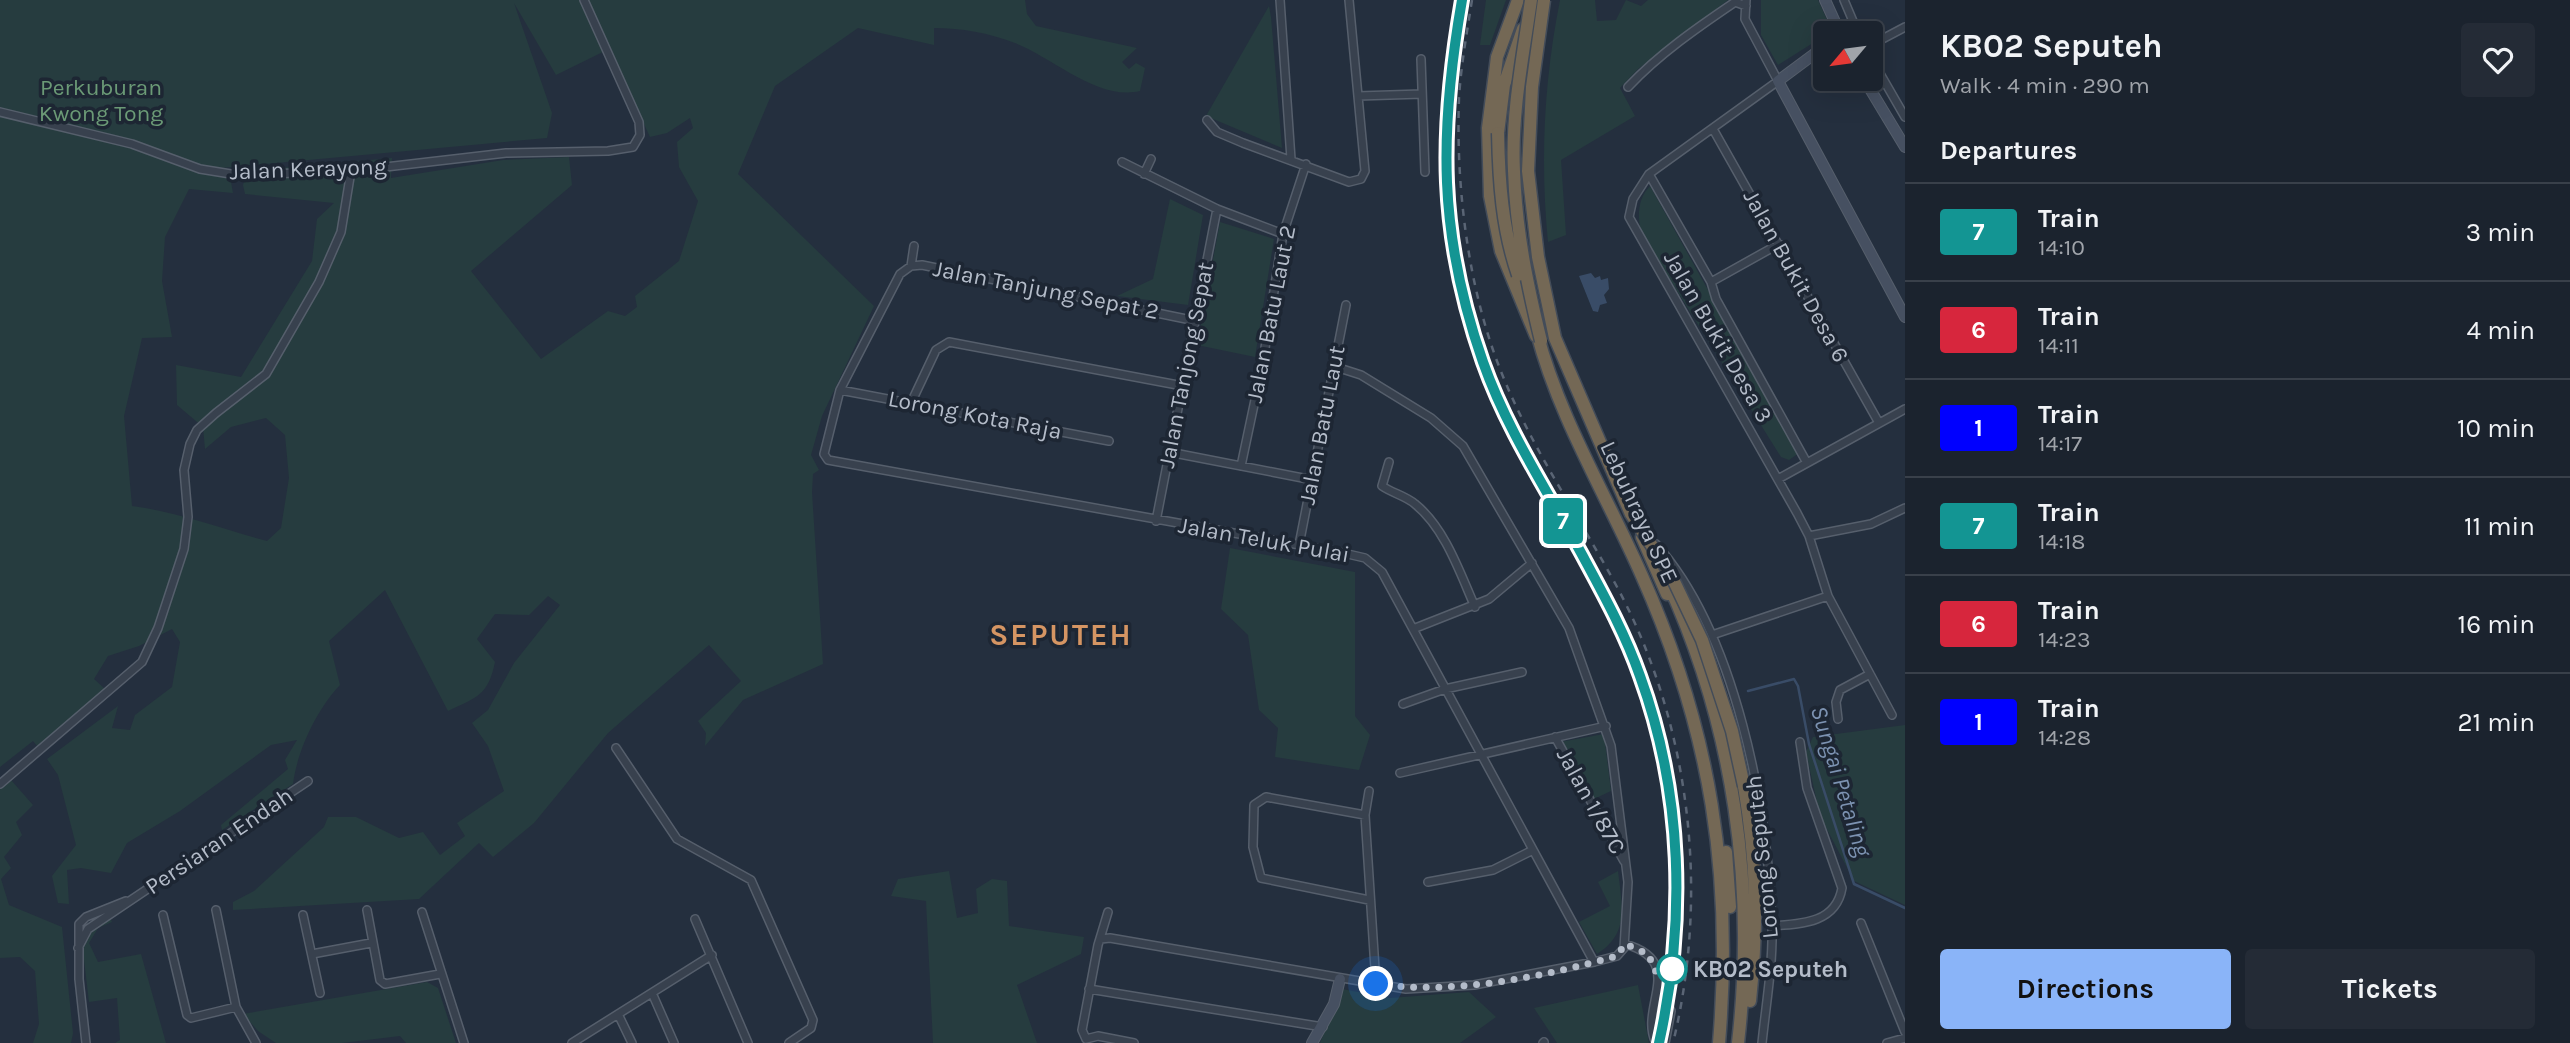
<!DOCTYPE html>
<html lang="en">
<head>
<meta charset="utf-8">
<style>
	body { margin:0; font-family:Karla,sans-serif; background:#242b36; color:#f1f3f6; height:100vh; display:flex; flex-direction:column; font-size:26px; white-space:nowrap }
	* { box-sizing:border-box; margin:0 }
	p { font-size:23px; color:#a0a4aa }
	.icon { flex:none; width:38px; height:38px; fill:none; stroke:currentColor; stroke-width:2; stroke-linecap:round; stroke-linejoin:round }
	.map { position:relative; flex:1; overflow:hidden }
	.side { display:flex; flex-direction:column; background:#1b232e; width:665px }
	.side>* { flex:none }
	.badge { padding:0 14px; border-radius:5px; font-size:24px; line-height:46px }
	.needle { width:46px; rotate:241deg }
	.buttons { position:absolute; left:1813px; top:21px; display:grid; gap:14px }
	.buttons a { display:grid; place-items:center; width:70px; height:70px; border-radius:7px; background:#1b232e; box-shadow:0 7px 28px #0002,0 0 0 2px #39404a; font-size:35px }
	.you { position:absolute; width:35px; height:35px; margin:-18px; border:5px solid #fff; border-radius:50%; background:#1a73e8; box-shadow:0 0 0 10px #1a73e833 }
	.map>.badge { position:absolute; translate:-50% -50%; box-shadow:0 0 0 4px #fff }
	h2 { padding:0 35px; font-size:26px; line-height:63px }
	.round { display:grid; place-items:center; flex:none; width:74px; height:74px; border-radius:7px; background:#242b36 }
	.overview { display:flex; align-items:center; justify-content:space-between; height:119px; padding:0 35px }
	h1 { font-size:33px; font-weight:700; line-height:52px }
	.cta { display:flex; gap:14px; margin-top:auto; padding:14px 35px }
	.cta a { flex:1; height:80px; border-radius:7px; background:#8ab4f8; color:#111; font-size:28px; font-weight:700; line-height:80px; text-align:center }
	.cta a+a { background:#242b36; color:#f1f3f6 }
	ul { padding:0; list-style:none }
	li { display:flex; align-items:center; gap:21px; height:98px; padding:0 35px; border-top:2px solid #39404a }
	li div { flex:1 }
	li b { display:block; font-size:26px }
	li em { font-style:normal }
	li .badge { min-width:77px; font-weight:700; text-align:center }
	main { display:flex; flex:1; min-height:0 }
	.map>svg:first-child { display:block }
	.green { fill:#263c3f; fill-rule:evenodd }
	.water { fill:#394c67 }
	.lines { fill:none; stroke-linecap:round; stroke-linejoin:round }
	.stream { stroke:#394c67; stroke-width:2.5 }
	.street-casing { stroke:#565f6c; stroke-width:10 }
	.secondary-casing { stroke:#565f6c; stroke-width:12 }
	.highway-casing { stroke:#434c59; stroke-width:15 }
	.street { stroke:#38414e; stroke-width:7 }
	.secondary { stroke:#465061; stroke-width:10 }
	.highway { stroke:#746855; stroke-width:12 }
	.rail { stroke:#5a6575; stroke-width:2.5; stroke-dasharray:7 7; stroke-linecap:butt }
	.highway-bridge-casing { stroke:#434c59; stroke-width:15; stroke-linecap:butt }
	.highway-bridge { stroke:#746855; stroke-width:12 }
	.line-casing { stroke:#fff; stroke-width:16 }
	.line { stroke:#139593; stroke-width:10 }
	.walk { stroke:#b4bcc9; stroke-width:7; stroke-dasharray:0 12.6 }
	.stop-dot { fill:#fff; stroke:#139593; stroke-width:3.5 }
	.labels { text-anchor:middle; dominant-baseline:central; stroke-width:7; stroke-linejoin:round; paint-order:stroke }
	.park-label { font-size:23px; fill:#6b9a76; stroke:#1d2633 }
	.street-label { font-size:23px; fill:#b4bcc9; stroke:#1d2633 }
	.stop-label { font-size:23px; font-weight:bold; fill:#b4bcc9; stroke:#1d2633; text-anchor:start }
	.water-label { font-size:24px; font-style:italic; fill:#7c92b1; stroke:#1d2633 }
	.district-label { font-size:30px; font-weight:bold; letter-spacing:2px; fill:#d59563; stroke:#1d2633 }
</style>
</head>
<body>
<main>
<div class="map">
<svg width="1905" height="1043" viewBox="0 0 1905 1043">
	<rect width="100%" height="100%" fill="#242f3e"/>
	<!-- green -->
	<path class="green" d="M0,0H1025L1027,14L1036,26L1137,48L1122,62L1129,69L1136,63L1145,68L1140,91C1098,101 1052,57 1015,43C989,33 961,28 934,28V45L858,28L775,86L738,174L874,306L822,416L811,455L819,470L813,474L812,492L823,664L743,700L705,746L706,733L698,721L741,681L709,645L608,733L534,823L493,857L479,843L419,899L233,910V902L254,891L324,827L328,817H356L399,838L423,832L440,855L465,836L457,823L504,791L488,746L472,723L488,710L514,663L560,605L548,596L529,615L495,614L477,639L495,662C488,696 477,697 448,711L385,590L329,641L340,685C317,709 297,751 293,784L222,830L221,825L288,769L285,760L297,740L271,745L180,811L127,843L111,873L81,868L67,870L69,904L58,903L52,876L76,845L58,775L47,759L118,706L112,728L130,730L135,715L172,687L180,642L172,629L139,646L108,656L94,679L105,689L38,747L33,741L0,767ZM514,3L556,75L609,49L650,137L667,133L690,118L693,128L677,142L679,167L698,201L679,261L635,296L637,307L625,316L608,311L541,359L471,271L572,185L569,157L503,160L391,178L392,158L247,171L243,185L245,194L334,203L317,219L312,261L241,377L176,365L177,405L203,427L205,449L231,427L266,418L285,435L289,478L281,528L267,541C222,529 178,512 132,506L124,416L142,338L172,337L162,281L165,237L189,189L233,193L229,171L221,168L547,138L552,113Z
		M1486,0H1506L1490,45H1480Z
		M1560,0H1595L1597,21L1616,20L1626,0L1641,6L1648,0H1728L1638,69L1620,88L1635,116L1561,160L1566,235L1548,242C1540,160 1544,81 1560,0Z
		M1761,0H1818L1832,31L1778,65L1761,35Z
		M1269,6L1271,17L1282,148L1206,116Z
		M1650,186L1799,453L1789,460L1781,457L1642,235C1637,219 1637,199 1650,186Z
		M1170,199L1203,215L1188,305L1117,296L1153,279Z
		M1220,222L1274,239L1255,357L1197,345Z
		M1230,548L1355,572V716L1370,735L1359,770L1275,757L1278,728L1259,710L1248,635L1221,609Z
		M1905,725V905L1854,881L1820,816L1806,752L1813,737Z
		M1604,734L1611,791L1594,799L1560,742Z
		M11,780L33,805L16,822L22,835L4,857L11,868L1,879L9,905L62,927L73,1033L71,1043H33L39,1024L35,971L20,957L0,958V787Z
		M949,871L957,918L978,913L976,889L992,879L1007,881L1009,926L1084,937L1081,954L1017,985L1037,1043H933L926,901L891,896L898,879Z
		M1618,871C1622,906 1630,933 1597,954L1579,922L1610,906L1598,882Z
		M110,918L112,922L98,928L89,943L98,962L141,954L166,1043H115L120,1040L117,998L89,1002L82,943L94,926Z
		M427,982L438,988L456,1043H406L400,1036L342,1043H276L258,1031L243,1014Z
		M1638,985L1649,1043H1557L1534,1008Z
		M1342,989L1390,998L1469,992L1496,1017L1460,1043H1320Z"/>
	<!-- water -->
	<path class="water" d="M1591,273L1595,278L1600,276L1601,280L1608,278L1609,289L1604,295L1607,303L1600,305L1598,312L1593,311L1579,276Z"/>
	<g class="lines">
		<!-- stream -->
		<path class="stream" d="M1748,691L1794,679L1798,686L1809,744L1854,884L1905,908"/>
		<!-- street casing -->
		<g class="street-casing">
			<path id="street" d="M1280,0L1291,159
				M1746,0L1745,19L1778,81L1649,174L1633,199L1629,217L1797,513L1809,536L1828,596L1892,715
				M1844,0L1858,33
				M1871,45L1905,27
				M1871,58L1905,117
				M1421,59L1425,172
				M1628,87C1659,54 1698,27 1735,2L1746,6
				M1358,96L1422,94
				M0,112L132,144L200,169L237,175L351,171L506,153L608,151L633,147L640,135L639,122L584,0
				M1207,120L1217,132L1243,143L1349,182L1361,179L1365,171L1349,0
				M1713,129L1879,423
				M1122,162L1217,209L1283,234
				M1144,174L1151,159
				M1649,174L1711,282L1716,299L1807,463
				M911,266L914,246
				M1711,282L1779,244
				M1196,321L922,265L911,266L900,274L840,390L824,454L828,460L1339,552L1365,558L1382,572L1594,962
				M840,390L1109,441
				M911,403L936,350L949,342L1183,386
				M1169,452L1313,480
				M1389,462L1382,486C1392,493 1406,496 1415,504C1445,528 1460,573 1475,607
				M1241,466L1262,367L1283,234L1306,164
				M1778,479L1905,409
				M1156,521L1217,209
				M1809,536L1871,524L1905,508
				M1656,544C1736,634 1768,808 1772,926C1773,965 1766,1004 1762,1043
				M1299,545L1346,305
				M1413,629L1489,599L1532,563
				M1712,635L1828,596
				M1403,704L1445,689L1522,672
				M1838,719L1836,702L1840,690L1870,674
				M1555,737L1624,861
				M616,748L677,839L751,880L813,1020L811,1028L789,1043
				M1400,773L1606,726
				M0,784L142,662L158,628L184,549L188,517L184,470L190,444L197,430L216,413L266,374L319,282L341,232L351,171
				M1369,791L1365,815L1376,984
				M1365,815L1266,797L1254,805L1253,847L1261,878L1369,900
				M1428,882L1493,870L1533,850
				M216,910L236,1007L256,1043
				M367,910L380,980L385,984L440,974
				M422,912L464,1043
				M163,915L187,1015L191,1018L236,1007
				M303,915L320,993
				M695,919L748,1043
				M1861,923L1905,1032
				M1772,926C1802,924 1836,923 1842,888L1807,788L1800,742
				M1101,939L1110,938L1406,989L1474,985L1594,962L1617,956L1624,948L1628,882L1611,746L1569,628L1463,446L1431,418L1361,375L1333,366
				M1625,944C1688,962 1638,1008 1656,1043
				M78,948L88,929L308,781
				M312,954L371,943
				M1089,989L1323,1027
				M1659,989L1671,1011L1665,1043
				M652,993L674,1043
				M618,1014L632,1043
				M1086,1039L1082,1030L1098,945L1108,912
				M1086,1039L1098,1036L1134,1043
				M86,1043L79,979V924L86,917L126,901
				M572,1043L712,955
				M1543,1043L1544,1042
				M1887,1043L1905,1038"/>
		</g>
		<!-- secondary casing -->
		<g class="secondary-casing">
			<path id="secondary" d="M1825,0L1840,33
				M1825,46L1778,81L1905,317
				M1864,79L1905,147
				M1312,1043L1334,1004L1340,979"/>
		</g>
		<!-- highway casing -->
		<g class="highway-casing">
			<path id="highway" d="M1518,0L1497,57L1488,128L1490,196L1501,251L1536,336
				M1498,133L1504,85L1523,29
				M1537,333C1559,418 1607,496 1642,576C1711,731 1733,875 1719,1043
				M1642,537L1667,594
				M1668,583C1734,728 1756,885 1738,1043
				M1744,786C1757,862 1758,924 1750,1001
				M1726,852L1730,907"/>
		</g>
		<!-- street -->
		<use href="#street" class="street"/>
		<!-- secondary -->
		<use href="#secondary" class="secondary"/>
		<!-- highway -->
		<use href="#highway" class="highway"/>
		<!-- rail -->
		<path class="rail" d="M1457,0C1434,129 1433,243 1480,367C1513,457 1569,535 1611,620C1676,752 1685,901 1653,1043
			M1472,0C1467,32 1461,65 1459,98C1456,179 1466,270 1492,347C1521,433 1573,506 1616,585C1690,722 1710,891 1673,1043"/>
		<!-- highway-bridge casing -->
		<g class="highway-bridge-casing">
			<path id="highway-bridge" d="M1531,0C1523,56 1511,115 1514,171C1516,230 1527,284 1541,341
				M1544,0L1532,87L1528,171L1538,257L1555,338L1631,514L1671,575L1702,640L1732,731L1744,786
				M1498,133C1499,181 1502,229 1518,275"/>
		</g>
		<!-- highway-bridge -->
		<use href="#highway-bridge" class="highway-bridge"/>
	</g>
	<g class="lines">
		<!-- line casing -->
		<g class="line-casing">
			<path id="line" d="M1462,0C1439,132 1438,234 1483,362C1508,433 1551,496 1586,562C1606,599 1626,636 1640,676C1683,794 1686,921 1659,1043"/>
		</g>
		<!-- line -->
		<use href="#line" class="line"/>
		<!-- walk -->
		<path class="walk" d="M1376,984C1453,995 1543,977 1617,956L1625,944L1648,954L1657,974L1672,969"/>
	</g>
	<!-- markers -->
	<circle class="stop-dot" cx="1672" cy="969" r="14"/>
	<g class="labels">
		<!-- park labels -->
		<g class="park-label">
			<text x="101" y="87">Perkuburan<tspan x="101" dy="26">Kwong Tong</tspan></text>
		</g>
		<!-- street labels -->
		<g class="street-label">
			<text transform="translate(308 169) rotate(-2)">Jalan Kerayong</text>
			<text transform="translate(1796 276) rotate(61)">Jalan Bukit Desa 6</text>
			<text transform="translate(1046 290) rotate(11)">Jalan Tanjung Sepat 2</text>
			<text transform="translate(1271 314) rotate(-79)">Jalan Batu Laut 2</text>
			<text transform="translate(1718 337) rotate(60)">Jalan Bukit Desa 3</text>
			<text transform="translate(1186 365) rotate(-79)">Jalan Tanjong Sepat</text>
			<text transform="translate(975 415) rotate(11)">Lorong Kota Raja</text>
			<text transform="translate(1322 425) rotate(-79)">Jalan Batu Laut</text>
			<text transform="translate(1639 512) rotate(65)">Lebuhraya SPE</text>
			<text transform="translate(1264 540) rotate(10)">Jalan Teluk Pulai</text>
			<text transform="translate(1591 801) rotate(61)">Jalan 1/87C</text>
			<text transform="translate(219 841) rotate(-34)">Persiaran Endah</text>
			<text transform="translate(1762 857) rotate(-96)">Lorong Seputeh</text>
		</g>
		<!-- stop labels -->
		<g class="stop-label">
			<text x="1693" y="969">KB02 Seputeh</text>
		</g>
		<!-- water labels -->
		<g class="water-label">
			<text transform="translate(1841 781) rotate(73)">Sungai Petaling</text>
		</g>
		<!-- district labels -->
		<g class="district-label">
			<text x="1061" y="635">SEPUTEH</text>
		</g>
	</g>
</svg>
<div class="buttons">
<a><svg class="needle" viewBox="-14 -14 28 28"><path d="M0-13l5 13h-10z" fill="#e53935"/><path d="M0 13l5-13h-10z" fill="#a0a4aa"/></svg></a>
</div>
<div class="you" style="left:1376px;top:984px"></div>
<b class="badge" style="left:1563px;top:521px;background:#139593;color:#fff">7</b>
</div>
<section class="side">
<div class="overview"><div><h1>KB02 Seputeh</h1><p>Walk · 4 min · 290 m</p></div><a class="round"><svg class="icon" aria-label="heart" viewBox="0 0 24 24"><path d="M12 20l-8-8c-3-5 5-10 8-4 3-6 11-1 8 4z"/></svg></a></div>
<h2>Departures</h2>
<ul>
<li><span class="badge" style="background:#139593;color:#fff">7</span><div><b>Train</b><p>14:10</p></div><em>3 min</em></li>
<li><span class="badge" style="background:#d7263d;color:#fff">6</span><div><b>Train</b><p>14:11</p></div><em>4 min</em></li>
<li><span class="badge" style="background:#00f;color:#fff">1</span><div><b>Train</b><p>14:17</p></div><em>10 min</em></li>
<li><span class="badge" style="background:#139593;color:#fff">7</span><div><b>Train</b><p>14:18</p></div><em>11 min</em></li>
<li><span class="badge" style="background:#d7263d;color:#fff">6</span><div><b>Train</b><p>14:23</p></div><em>16 min</em></li>
<li><span class="badge" style="background:#00f;color:#fff">1</span><div><b>Train</b><p>14:28</p></div><em>21 min</em></li>
</ul>
<div class="cta"><a>Directions</a><a>Tickets</a></div>
</section>
</main>
</body>
</html>
